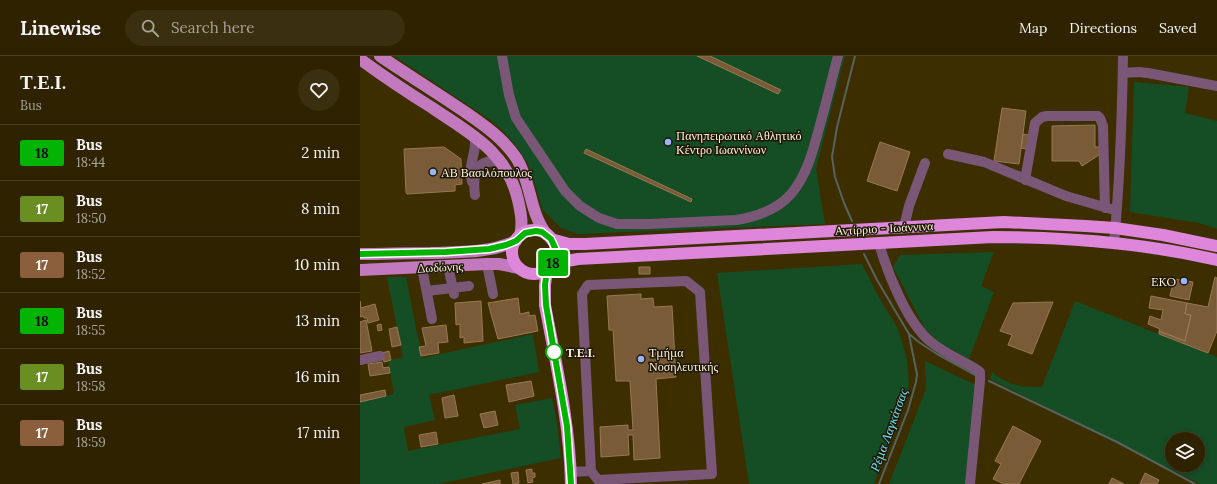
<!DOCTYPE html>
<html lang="en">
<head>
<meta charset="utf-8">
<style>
	body { margin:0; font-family:Lora,serif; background:#3a2f0f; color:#f1f3f6; height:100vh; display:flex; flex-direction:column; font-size:15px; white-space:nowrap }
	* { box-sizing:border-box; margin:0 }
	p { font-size:13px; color:#a7a499 }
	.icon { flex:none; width:22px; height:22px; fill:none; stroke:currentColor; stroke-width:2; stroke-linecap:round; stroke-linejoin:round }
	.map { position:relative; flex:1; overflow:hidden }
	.sheet { display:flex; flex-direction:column; background:#2e2200; width:360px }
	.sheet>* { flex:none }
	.badge { padding:0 8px; border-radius:3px; font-size:14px; line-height:26px }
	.fabs { position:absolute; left:805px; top:376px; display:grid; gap:8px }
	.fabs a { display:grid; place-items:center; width:40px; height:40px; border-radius:50%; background:#2e2200; box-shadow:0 2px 6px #0003,0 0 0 1px #493f22; font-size:20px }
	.map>.badge { position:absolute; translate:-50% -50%; box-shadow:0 0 0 2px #fff }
	.round { display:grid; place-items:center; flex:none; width:42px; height:42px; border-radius:21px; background:#3a2f0f }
	.summary { display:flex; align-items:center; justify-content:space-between; height:68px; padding:0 20px }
	h1 { font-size:19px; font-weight:600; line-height:30px }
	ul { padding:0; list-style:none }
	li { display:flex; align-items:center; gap:12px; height:56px; padding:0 20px; border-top:1px solid #493f22 }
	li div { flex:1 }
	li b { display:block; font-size:15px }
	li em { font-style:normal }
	li .badge { min-width:44px; font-weight:700; text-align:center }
	header { display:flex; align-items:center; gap:24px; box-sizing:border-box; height:56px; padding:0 20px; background:#2e2200; border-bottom:1px solid #493f22 }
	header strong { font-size:19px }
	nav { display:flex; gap:22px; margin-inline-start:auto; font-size:14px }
	.search { width:280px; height:36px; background:#3a2f0f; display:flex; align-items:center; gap:10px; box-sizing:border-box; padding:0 14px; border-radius:22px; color:#a7a499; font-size:15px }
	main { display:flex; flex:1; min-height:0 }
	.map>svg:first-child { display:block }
	.green { fill:#154d25; fill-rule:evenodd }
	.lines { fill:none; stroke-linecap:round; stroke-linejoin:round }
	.stream { stroke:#56635f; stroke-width:2 }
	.building { fill:#795b38; stroke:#987855 }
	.minor { stroke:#7a5677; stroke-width:10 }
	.major { stroke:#c279bd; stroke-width:12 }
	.highway { stroke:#de86d9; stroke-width:12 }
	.line-casing { stroke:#fff; stroke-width:9 }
	.line { stroke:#04b404; stroke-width:6 }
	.poi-dot { fill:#9bb4fd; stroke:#1e1706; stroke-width:1.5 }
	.stop-dot { fill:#fff; stroke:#04b404; stroke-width:2 }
	.labels { text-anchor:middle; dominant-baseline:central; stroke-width:3; stroke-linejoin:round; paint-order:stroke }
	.poi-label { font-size:12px; fill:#fef5de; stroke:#1e1706; text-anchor:start }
	.street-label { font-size:12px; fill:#fef5de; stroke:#1e1706 }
	.stop-label { font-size:12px; font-weight:bold; fill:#fef5de; stroke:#1e1706; text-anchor:start }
	.water-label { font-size:13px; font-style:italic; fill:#6ee2f5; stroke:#1e1706 }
</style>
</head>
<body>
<header>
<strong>Linewise</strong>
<div class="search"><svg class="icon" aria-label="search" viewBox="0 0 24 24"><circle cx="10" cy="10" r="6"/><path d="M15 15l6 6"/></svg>Search here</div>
<nav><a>Map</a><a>Directions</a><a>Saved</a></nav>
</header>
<main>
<section class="sheet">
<div class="summary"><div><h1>Τ.Ε.Ι.</h1><p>Bus</p></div><a class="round"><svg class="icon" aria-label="heart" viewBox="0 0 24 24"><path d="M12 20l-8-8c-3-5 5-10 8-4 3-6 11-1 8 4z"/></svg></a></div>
<ul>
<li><span class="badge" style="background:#04b404;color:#111">18</span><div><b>Bus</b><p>18:44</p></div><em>2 min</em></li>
<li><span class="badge" style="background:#6b8e23;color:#fff">17</span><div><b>Bus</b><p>18:50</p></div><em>8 min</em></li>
<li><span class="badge" style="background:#8b5e3c;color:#fff">17</span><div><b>Bus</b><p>18:52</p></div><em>10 min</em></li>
<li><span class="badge" style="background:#04b404;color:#111">18</span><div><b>Bus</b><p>18:55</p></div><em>13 min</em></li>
<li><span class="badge" style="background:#6b8e23;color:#fff">17</span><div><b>Bus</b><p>18:58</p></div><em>16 min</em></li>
<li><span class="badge" style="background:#8b5e3c;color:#fff">17</span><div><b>Bus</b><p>18:59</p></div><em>17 min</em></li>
</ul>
</section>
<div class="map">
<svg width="857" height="428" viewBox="0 0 857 428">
	<rect width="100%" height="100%" fill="#3d2e00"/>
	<!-- green -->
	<path class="green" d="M34,0H485L456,113L465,168L218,178L201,172L182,153L175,128L168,108L157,91L143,75L129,63Z
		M774,26L829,31L825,57L857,65V173L839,167L770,156Z
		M634,196L621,230L634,236L609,303L580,287L565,273L533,211L540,199Z
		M502,208L516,236L538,273L547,303L549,328L528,391L514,428H389L357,217Z
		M27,221H46L62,302L173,278L179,316L69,339L75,364L44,371L48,395L160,373L155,349L192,342L197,367L201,402L78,428H0V344L34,338L28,305L43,301Z
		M715,245L857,301V428H840L630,323L632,316C649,330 661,331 682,331ZM812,383H838V409H812Z
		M565,305L618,330L607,428H529L566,333Z"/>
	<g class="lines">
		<!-- stream -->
		<path class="stream" d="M492,165L484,147L475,121L472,101L477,71L495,0
			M504,198L517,224L549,278L560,287L577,298L617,320
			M629,325L757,386L835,428
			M519,428L548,354L556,326L557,318L549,279"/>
	</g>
	<!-- building -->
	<path class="building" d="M337,0H350L421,34L418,38Z
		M642,52L666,55L659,108L634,105Z
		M735,69V91H739L742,97L722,110L719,105H692V70Z
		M663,78L669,79L667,93L661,92Z
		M520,86L550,96L537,135L507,125Z
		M84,91L101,103L102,128L95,129V135L47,138L46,136L44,93Z
		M226,93L332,143L331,146L224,97Z
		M279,211H290V218H279Z
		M855,221L857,222V275L848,297L799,278V275L825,285L831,259L825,258L827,247L848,251Z
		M814,223L833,226L829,244L810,240Z
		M281,238V243L293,242L294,251L312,250L316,321L296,323L300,402L274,404L273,379H268L269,399L241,401L240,371L268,369V374H273L270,325H256L253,274H249L247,240Z
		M791,240L827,247L825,258L831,259L825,285L799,275L800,273L788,268L790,260L801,264L803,254L789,252Z
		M158,242L160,258L169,256V260L175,259L178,275L138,283L128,247Z
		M0,245L1,252L15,248L19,264L8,267L7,262H4L3,260L0,261Z
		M121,245L123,285L104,287V281L100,282V268L96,269L95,247Z
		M693,246L672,298L648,289L652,279L640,275L653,247Z
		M6,264L12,295L0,297V266Z
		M21,268L22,274L18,275L17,269Z
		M86,269L88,286L78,287L79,297L61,300L59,291L66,290L62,272Z
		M37,271L41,289L32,291L29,273Z
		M29,295L31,304L24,306L22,297Z
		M22,306L23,312L29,311L30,317L10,320L8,308Z
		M171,325L174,340L149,346L146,329Z
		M25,334L26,340L0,346V339Z
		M94,339L98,360L85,362L82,342Z
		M135,355L138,369L124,372L120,358Z
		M653,370L681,385L659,428H644L633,423L641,408L635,405Z
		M76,376L78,388L61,391L59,379Z
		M172,413V417H175V421L172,422L173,426L168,427L166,414Z
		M158,416L159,427L153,428L151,417Z
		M785,417L799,424L797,428H780Z
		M752,422L764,428H749Z
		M140,424V428H122Z"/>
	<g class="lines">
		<!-- minor -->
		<path class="minor" d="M142,0L149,39L156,62L205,135L220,150L239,162L257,168H289L376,164C395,161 417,154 431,138C448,118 454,91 461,65C467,44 472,22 478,0
			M763,17L778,16L788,17L857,30
			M588,98L624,106L706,140L751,153
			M665,124L675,67L682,61L687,60H738L740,62L743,70L745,152
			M112,126C107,108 117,99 115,80
			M115,139C112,117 117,100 143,107
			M544,171L549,150L565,107
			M519,187C527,216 547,267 571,286C584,297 601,304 616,313L620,316V325L610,428
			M754,187C760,124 762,63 763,0
			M127,208L133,238
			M88,210L94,238
			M62,212L72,263
			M67,235L109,230
			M0,304L20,300
			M211,416L231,415L238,424L352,418L340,236L326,225L228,229L222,238L231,415"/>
		<!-- major -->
		<path class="major" d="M20,0C48,19 77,37 105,56C124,69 144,83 157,103C172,128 169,156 187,179
			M0,3C23,20 47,36 71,51C109,77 147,95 158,144C161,157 163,167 160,180
			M0,198C24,198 47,197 71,197C100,196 130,197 156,185
			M0,214L127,208H139L159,212"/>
		<!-- highway -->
		<path class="highway" d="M152 196a22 22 0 1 1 44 0a22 22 0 1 1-44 0Z
			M191,183L209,188H225L644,166L726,170L755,172L803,179L857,190
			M191,210L201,206L218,203L633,181C709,181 784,187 857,204
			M187,214L185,229V249C196,308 210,368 211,428"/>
	</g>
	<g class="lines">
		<!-- line casing -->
		<g class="line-casing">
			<path id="line" d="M0,198L86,196L129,193L146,189L156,185L165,177L176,175L182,176L191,183L196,194L194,205L187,214L185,229L186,249L207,370L211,428"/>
		</g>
		<!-- line -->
		<use href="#line" class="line"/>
	</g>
	<!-- markers -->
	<g class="poi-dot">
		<circle cx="308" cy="86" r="4"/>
		<circle cx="73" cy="116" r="4"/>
		<circle cx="824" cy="225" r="4"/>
		<circle cx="281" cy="303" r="4"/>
	</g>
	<circle class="stop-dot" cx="194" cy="296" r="8"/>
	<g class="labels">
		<!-- poi labels -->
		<g class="poi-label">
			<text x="316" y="79">Πανηπειρωτικό Αθλητικό<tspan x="316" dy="14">Κέντρο Ιωαννίνων</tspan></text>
			<text x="81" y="116">ΑΒ Βασιλόπουλος</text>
			<text x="816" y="225" text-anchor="end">EKO</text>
			<text x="289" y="296">Τμήμα<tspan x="289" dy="14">Νοσηλευτικής</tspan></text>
		</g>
		<!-- street labels -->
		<g class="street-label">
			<text transform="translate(524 172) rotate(-3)">Αντίρριο - Ιωάννινα</text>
			<text transform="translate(80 211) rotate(-3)">Δωδώνης</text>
		</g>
		<!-- stop labels -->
		<g class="stop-label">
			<text x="206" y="296">Τ.Ε.Ι.</text>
		</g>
		<!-- water labels -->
		<g class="water-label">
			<text transform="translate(529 374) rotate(-70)">Ρέμα Λαγκάτσας</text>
		</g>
	</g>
</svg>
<div class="fabs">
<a><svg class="icon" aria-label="layers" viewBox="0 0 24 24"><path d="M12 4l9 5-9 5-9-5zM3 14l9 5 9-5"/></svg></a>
</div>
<b class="badge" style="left:193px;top:207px;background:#04b404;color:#111">18</b>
</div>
</main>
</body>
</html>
